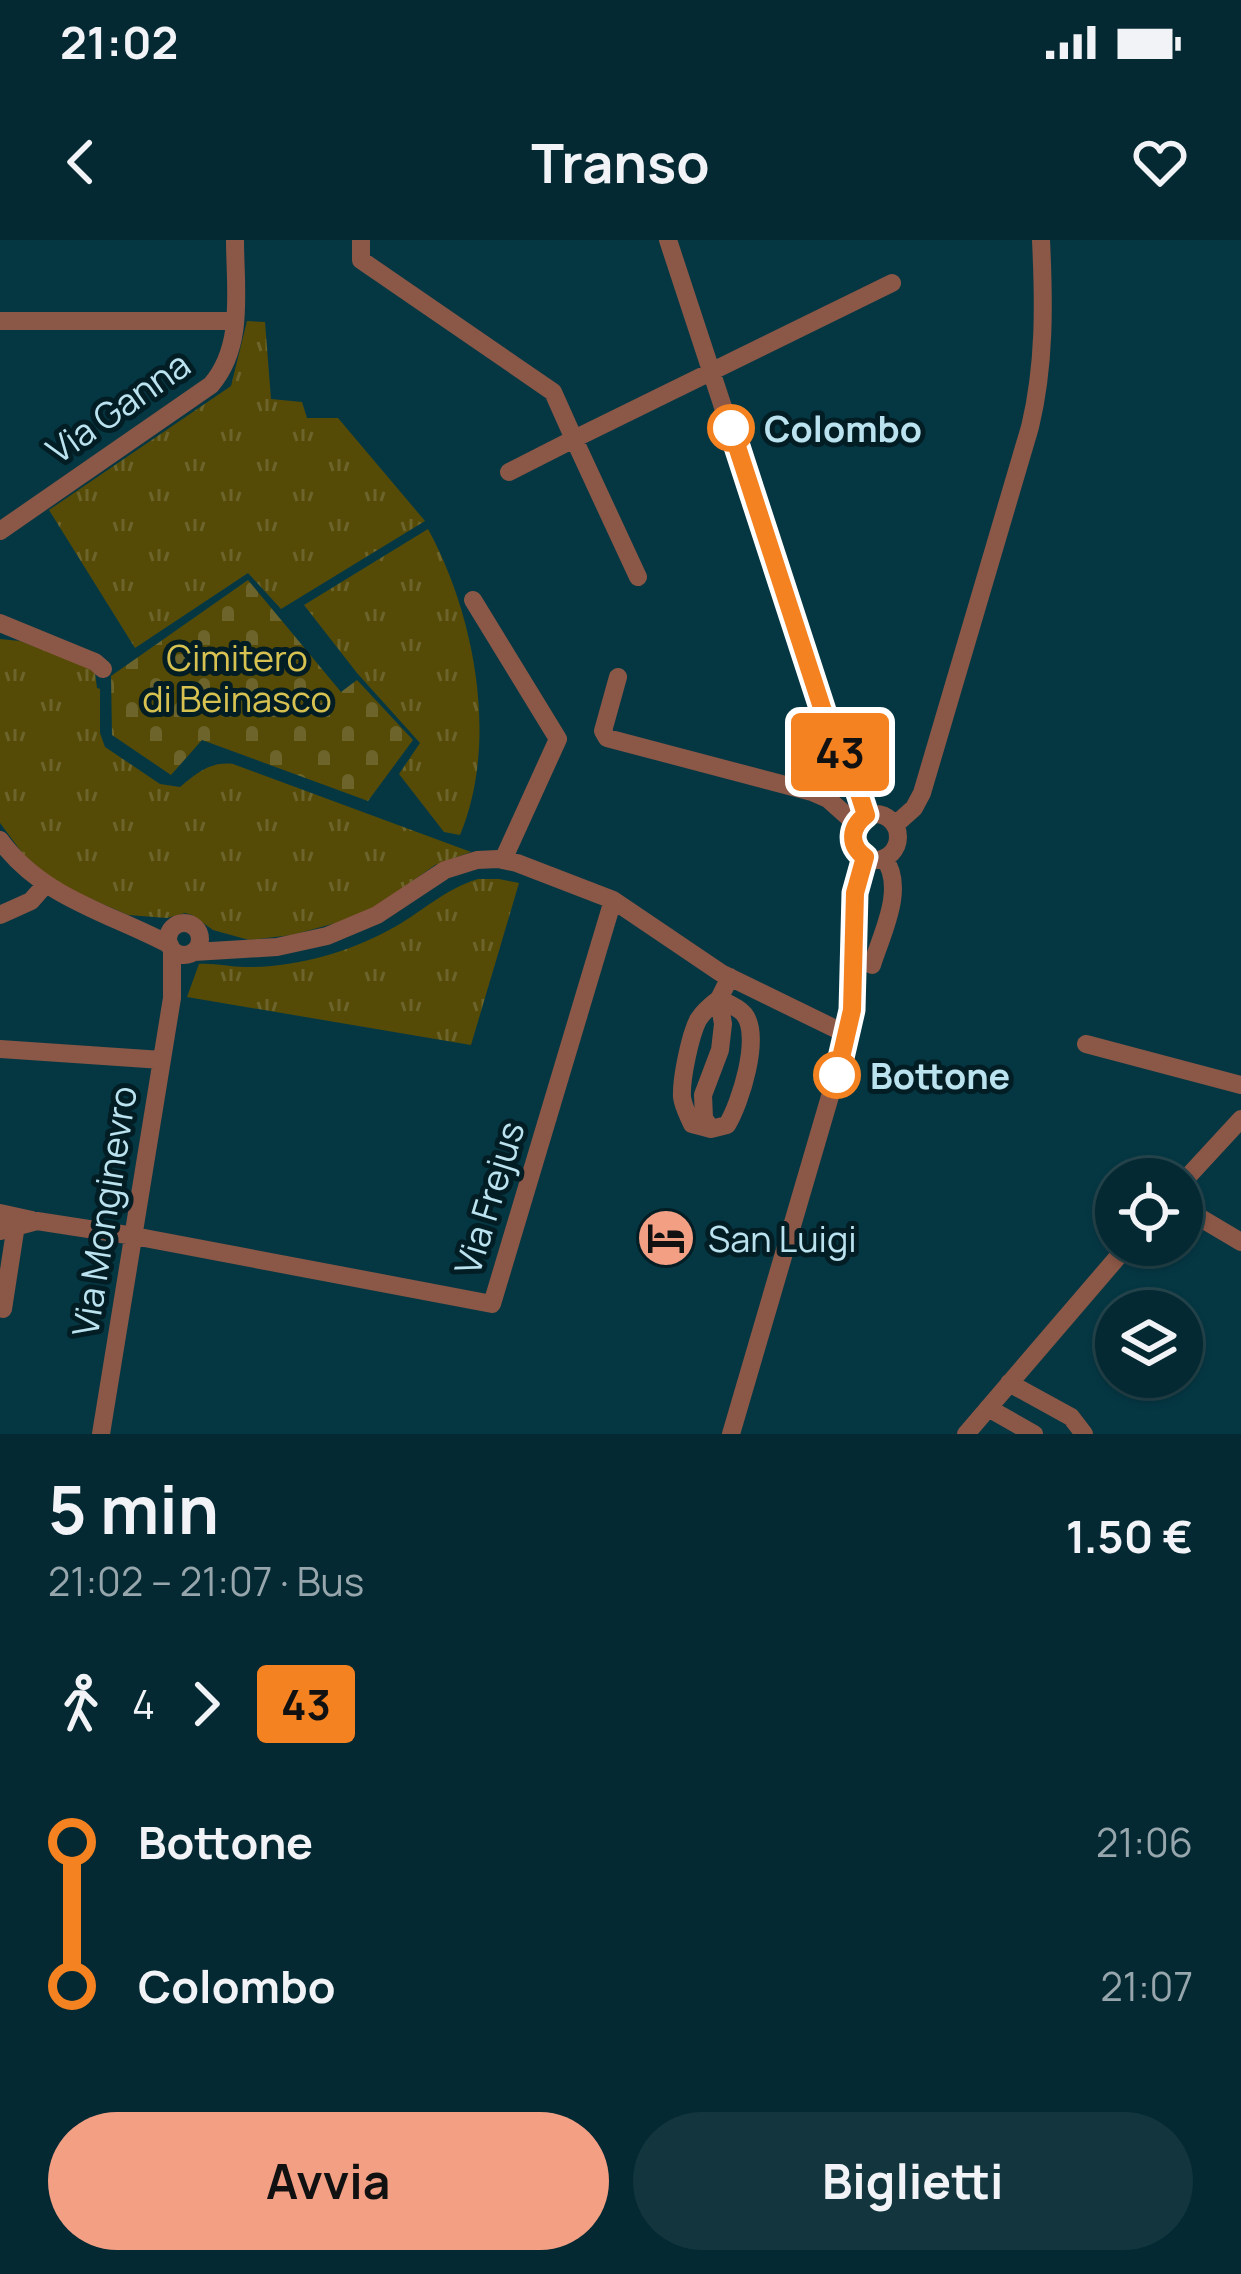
<!DOCTYPE html>
<html lang="it">
<head>
<meta charset="utf-8">
<style>
	body { margin:0; font-family:Manrope,sans-serif; background:#12353e; color:#f1f3f6; height:100vh; display:flex; flex-direction:column; font-size:45px; white-space:nowrap }
	* { box-sizing:border-box; margin:0 }
	p { font-size:39px; color:#97a6ac }
	.icon { flex:none; width:66px; height:66px; fill:none; stroke:currentColor; stroke-width:2; stroke-linecap:round; stroke-linejoin:round }
	.map { position:relative; height:1194px; overflow:hidden }
	.drawer { display:flex; flex-direction:column; background:#042932; flex:1 }
	.drawer>* { flex:none }
	.badge { padding:0 24px; border-radius:9px; font-size:42px; line-height:78px }
	.tools { position:absolute; left:1095px; top:918px; display:grid; gap:24px }
	.tools a { display:grid; place-items:center; width:108px; height:108px; border-radius:50%; background:#042932; box-shadow:0 3px 9px #0004,0 0 0 3px #25454d; font-size:60px }
	.map>.badge { position:absolute; translate:-50% -50%; box-shadow:0 0 0 6px #fff }
	.legs { display:flex; align-items:center; gap:18px; height:132px; padding:0 48px; font-size:39px }
	.legs p { margin-inline-start:auto }
	.head { display:flex; align-items:center; justify-content:space-between; height:204px; padding:0 48px }
	h1 { font-size:66px; font-weight:700; line-height:90px }
	.primary-button { display:flex; gap:24px; margin-top:auto; padding:24px 48px }
	.primary-button a { flex:1; height:138px; border-radius:72px; background:#f39f84; color:#111; font-size:48px; font-weight:700; line-height:138px; text-align:center }
	.primary-button a+a { background:#12353e; color:#f1f3f6 }
	ul { padding:0 48px; list-style:none }
	li { display:flex; align-items:center; gap:42px; height:144px; font-size:45px }
	li i { display:grid; place-items:center; width:18px; height:100%; margin:0 15px; background:currentColor }
	li i::after { content:''; width:30px; height:30px; margin:-15px; border:9px solid; border-radius:50%; background:#042932 }
	li p { margin-inline-start:auto }
	li:first-child i { background:linear-gradient(#0000 50%,currentColor 0) }
	li:last-child i { background:linear-gradient(currentColor 50%,#0000 0) }
	.status { display:flex; justify-content:space-between; align-items:center; height:84px; padding:0 60px; background:#042932; direction:ltr }
	.status svg { height:33px; fill:currentColor }
	header { display:flex; justify-content:space-between; align-items:center; height:156px; padding:0 48px; background:#042932; font-size:54px; font-weight:700 }
	.map>svg:first-child { display:block }
	.grass { fill:url(#grass-tufts) }
	.cemetery { fill:url(#cemetery-stones) }
	.lines { fill:none; stroke-linecap:round; stroke-linejoin:round }
	.minor { stroke:#8b5746; stroke-width:18 }
	.line-1-casing { stroke:#fff; stroke-width:27 }
	.line-1 { stroke:#f58220; stroke-width:18 }
	.stop-1-dot { fill:#fff; stroke:#f58220; stroke-width:6 }
	.labels { text-anchor:middle; dominant-baseline:central; stroke-width:10; stroke-linejoin:round; paint-order:stroke }
	.street-label { font-size:36px; fill:#bbe2ef; stroke:#021d24 }
	.stop-label { font-size:36px; font-weight:bold; fill:#bbe2ef; stroke:#021d24; text-anchor:start }
	.park-label { font-size:36px; fill:#d7c251; stroke:#021d24 }
	.poi-label { font-size:36px; fill:#bbe2ef; stroke:#021d24; text-anchor:start }
</style>
</head>
<body>
<div class="status"><b>21:02</b><svg viewBox="0 0 49 12"><path d="M0 12V9h3v3zM5 12V6h3v6zM10 12V3h3v9zM15 12V0h3v12zM26 1h20v11H26zM47 4h2v5h-2z"/></svg></div>
<header><svg class="icon" aria-label="back" viewBox="0 0 24 24"><path d="M15 5l-7 7 7 7"/></svg>Transo<svg class="icon" aria-label="heart" viewBox="0 0 24 24"><path d="M12 20l-8-8c-3-5 5-10 8-4 3-6 11-1 8 4z"/></svg></header>
<div class="map">
<svg width="1241" height="1194" viewBox="0 0 1241 1194">
	<defs>
		<pattern id="grass-tufts" width="24" height="20" patternUnits="userSpaceOnUse" patternTransform="scale(3)"><rect width="24" height="20" fill="#554a06"/><path d="M3 7l-1-3M5 7V3M7 7l1-3M15 17l-1-3M17 17v-4M19 17l1-3" fill="none" stroke="#6c642b"/></pattern>
		<pattern id="cemetery-stones" width="16" height="16" patternUnits="userSpaceOnUse" patternTransform="scale(3)"><rect width="16" height="16" fill="#554a06"/><path d="M2 7V4a2 2 0 0 1 4 0v3zM10 15v-3a2 2 0 0 1 4 0v3z" fill="#6c642b"/></pattern>
	</defs>
	<rect width="100%" height="100%" fill="#053743"/>
	<!-- grass -->
	<path class="grass" d="M247,81L265,82L271,159L302,162L307,178H338L425,281L281,369L248,333L135,408L49,270L231,146Z
		M428,289C475,375 499,502 460,595L444,592L399,534L420,503L357,433L304,365Z
		M0,399L20,401L89,427L95,433L97,448L100,449V493L105,507L160,544L180,547C197,533 211,521 233,524L471,612L435,625L375,668L343,681L292,695L249,700L213,690L192,675L185,673L167,678L128,675L75,652L52,640L23,614L0,583Z
		M478,639H499L519,643L471,805L187,757L199,724C214,723 230,727 245,727C293,728 347,713 389,690C420,674 444,649 478,639Z"/>
	<!-- cemetery -->
	<path class="cemetery" d="M248,340L341,452L357,440L413,500L368,561L202,500L171,535L112,495L111,436Z"/>
	<g class="lines">
		<!-- minor -->
		<path class="minor" d="M361,0V20L553,152L574,199L892,43
			M668,0L827,483L856,544L866,575
			M0,81H235
			M509,232L574,199L638,337
			M0,291L211,145C245,106 235,48 235,0
			M473,360L558,499L503,620
			M0,383L95,422L103,429
			M618,437L603,491L607,498L812,552L828,559L856,584
			M852 597a23 23 0 1 1 46 0a23 23 0 1 1-46 0Z
			M895,585L914,568L922,553L1030,187C1045,125 1044,63 1041,0
			M0,600C42,658 110,673 170,705
			M0,675L31,661L45,645
			M168 699a16 16 0 1 1 32 0a16 16 0 1 1-32 0Z
			M194,712L277,707L327,696L377,675L445,630L477,620L498,619L517,623L613,660L721,733L848,795
			M872,725C882,693 906,648 884,618
			M1086,804L1241,845
			M0,809L162,820
			M711,889L692,884C688,875 683,866 682,857C681,839 690,796 698,780C703,772 711,765 719,759C727,763 738,767 744,774C762,796 740,864 727,885L711,889L704,878L703,855L720,810L723,784L719,759L730,737
			M1182,943L1241,879
			M1182,967L1241,1002
			M0,973L32,980
			M0,991L37,981L134,996L492,1064L613,660
			M0,1068L3,1069L16,985
			M1009,1143L1071,1177L1084,1194
			M988,1168L1034,1194
			M101,1194L172,758V709
			M731,1194L848,795L852,769L855,653L865,617
			M966,1194L1128,1005"/>
	</g>
	<g class="lines">
		<!-- line-1 casing -->
		<g class="line-1-casing">
			<path id="line-1" d="M731,188L827,483L856,544L866,575C850,587 848,605 865,617L855,653L852,770L837,835"/>
		</g>
		<!-- line-1 -->
		<use href="#line-1" class="line-1"/>
	</g>
	<!-- icons -->
	<defs>
		<g id="hotel-disc" transform="scale(3)"><circle r="9.5" fill="#f39f84" stroke="#021d24"/><path d="M-6-4.5h1.5V1H6V5H4.5V3h-9V5H-6ZM-4 0a1.8 1.8 0 1 1 3.6 0ZM.5 0V-2.5h3Q6-2.5 6 0Z" fill="#111"/></g>
	</defs>
	<g fill-rule="evenodd">
		<use href="#hotel-disc" x="666" y="998"/>
	</g>
	<!-- markers -->
	<g class="stop-1-dot">
		<circle cx="731" cy="188" r="21"/>
		<circle cx="837" cy="835" r="21"/>
	</g>
	<g class="labels">
		<!-- street labels -->
		<g class="street-label">
			<text transform="translate(118 167) rotate(-35)">Via Ganna</text>
			<text transform="translate(489 958) rotate(-73)">Via Frejus</text>
			<text transform="translate(104 971) rotate(-81)">Via Monginevro</text>
		</g>
		<!-- stop labels -->
		<g class="stop-label">
			<text x="764" y="188">Colombo</text>
			<text x="870" y="835">Bottone</text>
		</g>
		<!-- park labels -->
		<g class="park-label">
			<text x="237" y="417">Cimitero<tspan x="237" dy="41">di Beinasco</tspan></text>
		</g>
		<!-- poi labels -->
		<g class="poi-label">
			<text x="708" y="998">San Luigi</text>
		</g>
	</g>
</svg>
<div class="tools">
<a><svg class="icon" aria-label="locate" viewBox="0 0 24 24"><circle cx="12" cy="12" r="6"/><path d="M12 2v4M12 18v4M2 12h4M18 12h4"/></svg></a>
<a><svg class="icon" aria-label="layers" viewBox="0 0 24 24"><path d="M12 4l9 5-9 5-9-5zM3 14l9 5 9-5"/></svg></a>
</div>
<b class="badge" style="left:840px;top:512px;background:#f58220;color:#111">43</b>
</div>
<section class="drawer">
<div class="head"><div><h1>5 min</h1><p>21:02 – 21:07 · Bus</p></div><b>1.50 €</b></div>
<div class="legs"><svg class="icon" aria-label="walk" viewBox="0 0 24 24"><circle cx="13" cy="4" r="2"/><path d="M13 8l-2 6 4 7M11 14l-3 7M7 12l3-4h3l4 4"/></svg>4<svg class="icon" aria-label="forward" viewBox="0 0 24 24"><path d="M9 5l7 7-7 7"/></svg><b class="badge" style="background:#f58220;color:#111">43</b></div>
<ul>
<li><i style="color:#f58220"></i><b>Bottone</b><p>21:06</p></li>
<li><i style="color:#f58220"></i><b>Colombo</b><p>21:07</p></li>
</ul>
<div class="primary-button"><a>Avvia</a><a>Biglietti</a></div>
</section>
</body>
</html>
